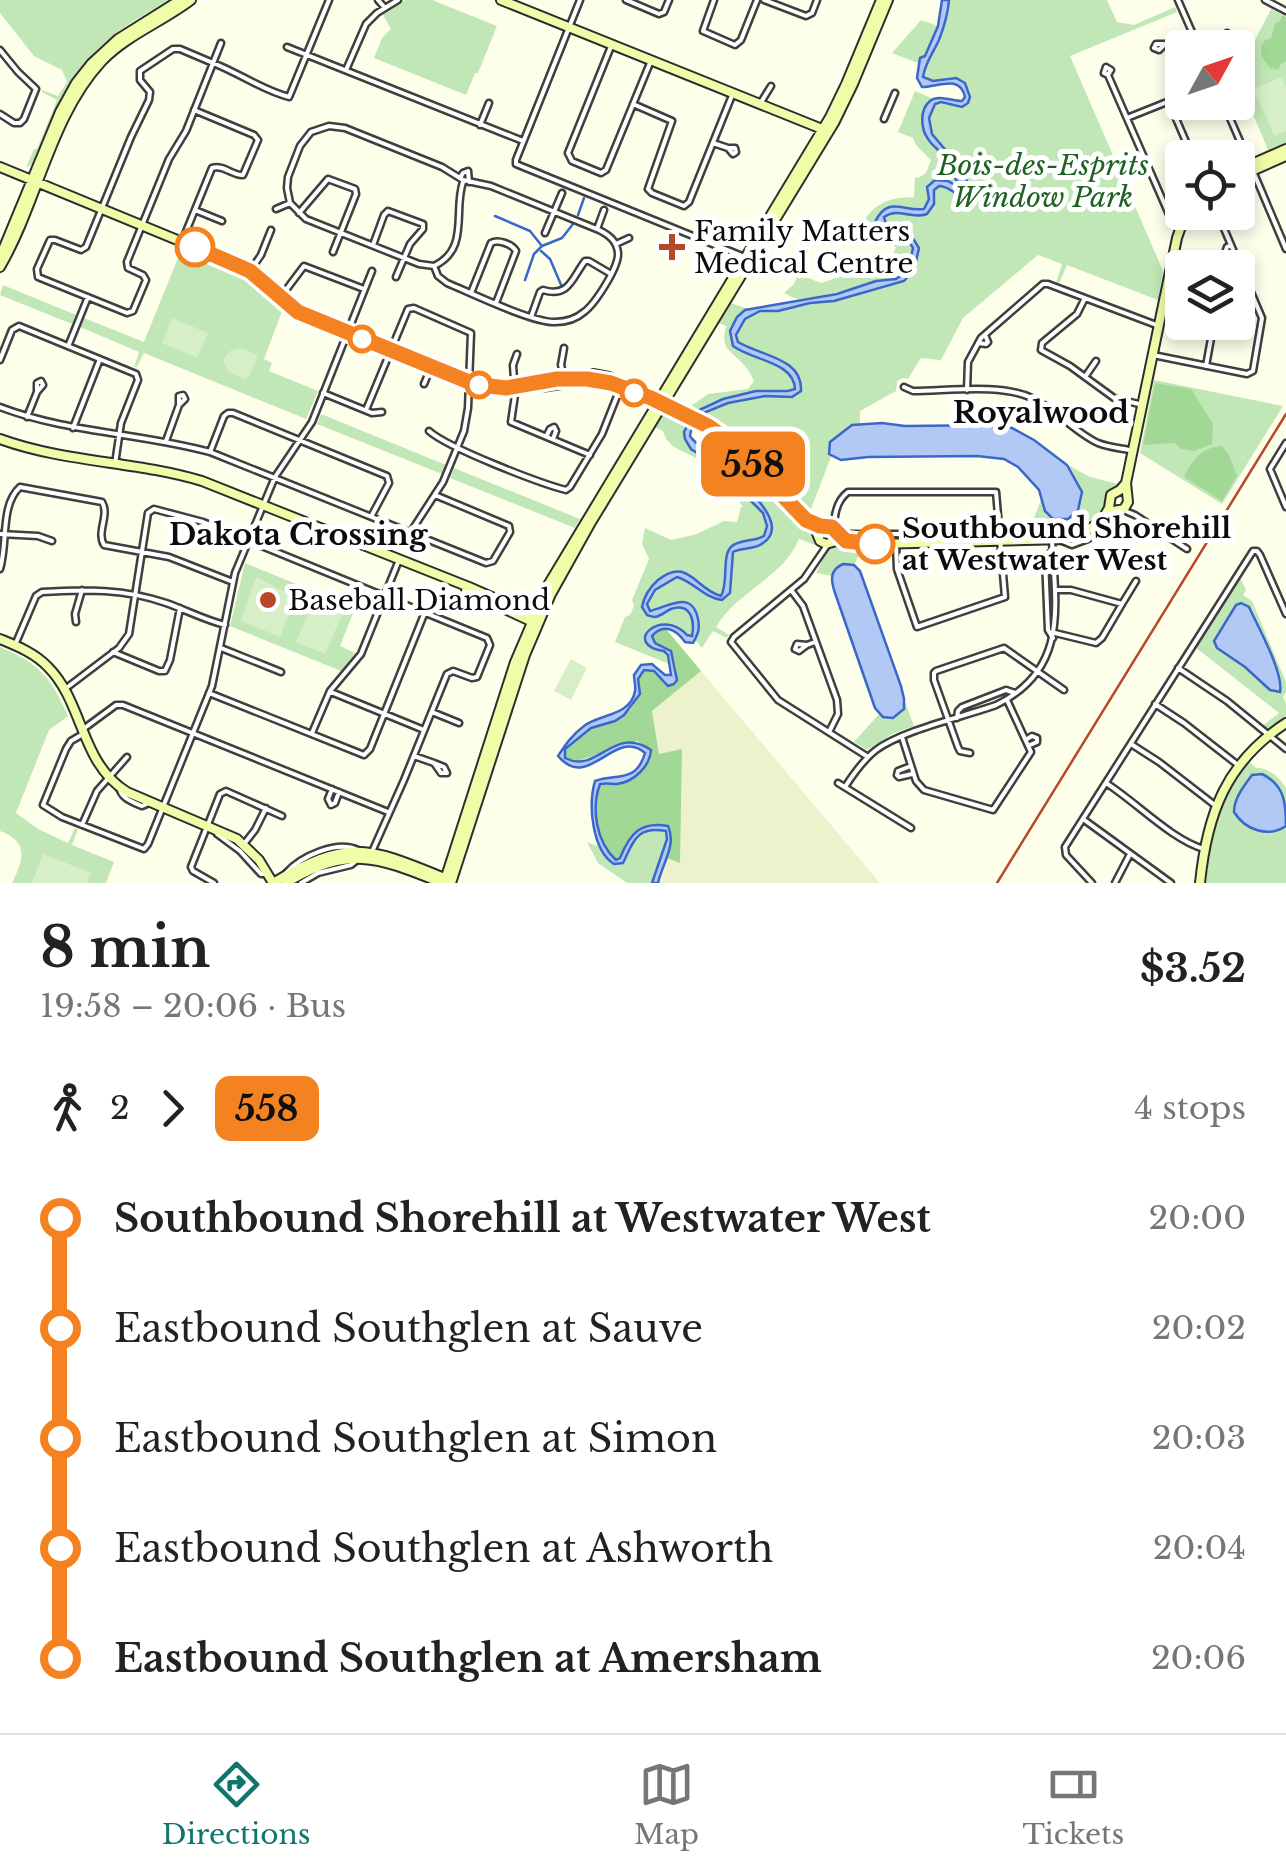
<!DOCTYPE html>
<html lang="en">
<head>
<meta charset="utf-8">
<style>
	body { margin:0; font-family:"Libre Baskerville",serif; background:#f2f2f2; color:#222; height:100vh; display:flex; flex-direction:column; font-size:38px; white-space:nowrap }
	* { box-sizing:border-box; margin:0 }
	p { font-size:32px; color:#767676 }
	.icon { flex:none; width:55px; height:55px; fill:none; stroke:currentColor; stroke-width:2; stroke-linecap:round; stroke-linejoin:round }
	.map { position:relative; height:883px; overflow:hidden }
	.sheet { display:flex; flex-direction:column; background:#fff; flex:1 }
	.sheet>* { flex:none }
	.badge { padding:0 20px; border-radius:15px; font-size:35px; line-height:65px }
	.needle { width:65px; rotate:50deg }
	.fabs { position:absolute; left:1165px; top:30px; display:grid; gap:20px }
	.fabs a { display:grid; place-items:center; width:90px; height:90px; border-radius:10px; background:#fff; box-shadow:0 5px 15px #0003; font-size:50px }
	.map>.badge { position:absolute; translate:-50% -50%; box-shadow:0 0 0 5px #fff }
	.legs { display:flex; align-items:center; gap:15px; height:110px; padding:0 40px; font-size:32px }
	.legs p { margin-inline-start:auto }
	.head { display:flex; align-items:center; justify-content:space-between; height:170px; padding:0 40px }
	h1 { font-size:55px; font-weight:700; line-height:75px }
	ul { padding:0 40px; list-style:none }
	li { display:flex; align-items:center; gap:35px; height:110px; font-size:38px }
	li i { display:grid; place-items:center; width:15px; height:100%; margin:0 12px; background:currentColor }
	li i::after { content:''; width:25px; height:25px; margin:-12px; border:8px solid; border-radius:50%; background:#fff }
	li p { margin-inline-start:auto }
	li:first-child i { background:linear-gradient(#0000 50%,currentColor 0) }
	li:last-child i { background:linear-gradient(currentColor 50%,#0000 0) }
	.tabs { display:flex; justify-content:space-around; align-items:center; height:140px; border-top:2px solid #e0e0e0; background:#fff; font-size:28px; color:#767676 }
	.tabs a { display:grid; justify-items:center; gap:5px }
	.tabs .on { color:#0f766e }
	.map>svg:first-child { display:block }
	.farmland { fill:#ecf3cc }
	.green { fill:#c2e7b6 }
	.forest { fill:#a1d896 }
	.pitch { fill:#d6efc8 }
	.water { fill:#b1c9f4; stroke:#3a68ca; stroke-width:2.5 }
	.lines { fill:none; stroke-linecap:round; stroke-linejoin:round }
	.stream { stroke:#3a68ca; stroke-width:2.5 }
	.street-casing { stroke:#3f3f3f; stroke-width:9 }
	.secondary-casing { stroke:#2e2e2e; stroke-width:12 }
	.street { stroke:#fff; stroke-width:4 }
	.secondary { stroke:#effda8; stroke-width:8 }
	.rail { stroke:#b84928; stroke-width:2.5 }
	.line-1-casing { stroke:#fff; stroke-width:22 }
	.line-1 { stroke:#f58220; stroke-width:15 }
	.stop-1-dot { fill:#fff; stroke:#f58220; stroke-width:5 }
	.poi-dot { fill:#b84928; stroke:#fff; stroke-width:4 }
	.labels { text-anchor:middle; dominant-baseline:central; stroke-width:10; stroke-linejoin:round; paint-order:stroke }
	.park-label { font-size:28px; font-style:italic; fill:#1e6123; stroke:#fff }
	.poi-label { font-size:28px; fill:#0c0c0c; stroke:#fff; text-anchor:start }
	.stop-label { font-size:28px; font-weight:bold; fill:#0c0c0c; stroke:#fff; text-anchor:start }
	.neighbourhood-label { font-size:30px; font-weight:bold; fill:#0c0c0c; stroke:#fff }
</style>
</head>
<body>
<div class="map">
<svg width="1286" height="883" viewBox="0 0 1286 883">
	<rect width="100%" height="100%" fill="#fdffeb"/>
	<!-- farmland -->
	<path class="farmland" d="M701,671L880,883H658L667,858L679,862L681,750L659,754L652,711Z"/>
	<!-- green -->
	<path class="green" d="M0,0H168C151,11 132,21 115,34C71,68 53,114 32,164L26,168L34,149H37L57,100L42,92V90L58,96L67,82L62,70L34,56L0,13Z
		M405,0H432L497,26L478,73H475L466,95L374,58L382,38L391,29L383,15Z
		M949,0H1107L1117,22L1134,25L1175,7L1177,12L1070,56L1163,271L1158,300L1067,265L1059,284L1056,283L1062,264L1038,255L963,318L941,360L921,358L908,379L903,378L897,381L896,391L860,411V424L852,425L831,457L809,514L747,444L705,413L728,403L764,396L792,397L801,382C790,357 760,355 738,342L736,333L745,319L760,311H778L810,303L834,301L904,281L914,270L919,252L916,241L904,230L886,224L884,217L897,211L922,216L934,197V190L939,186L947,187L963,195L964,175C955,168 955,164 950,155C938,134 917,129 937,103L962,107L970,91L952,77L933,81L923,77C925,63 933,53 939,40C944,27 948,14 949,0Z
		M1271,9L1286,17V144L1269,152L1238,79V73Z
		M921,20L938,26L925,56L920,58L918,63L892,53Z
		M915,91L934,99C909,129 931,134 944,157C952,171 948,173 961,185L956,186L947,181L927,192L929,199L924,209C903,212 888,195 875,222C884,233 908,232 912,246C915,254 910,270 904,275C898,279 806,300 798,299C793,298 789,295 784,293L794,284L798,274L821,283L891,259L896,247L855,231C875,206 880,198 914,197L915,177L918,178L926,173L931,160L916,145L913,138L898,132Z
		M182,248L242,273L283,309L264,359L272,363L269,371L318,391L306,419L144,353L137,367H134L139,352L80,327L84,318L144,342Z
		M3,285L76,315L72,324L0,295Z
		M731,303L748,309L737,317L733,346C754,361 795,362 795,389L788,391H756L734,396L698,410L691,406L708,394L748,389L754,381C751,375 748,369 744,365C731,350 720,350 726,326L719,323Z
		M1154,380L1283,406L1222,504L1140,453Z
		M667,413L688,424L684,432L688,445L691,449L713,463L763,513L767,526L763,538L735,544L729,550L725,588L721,596L712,593L689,575L669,573C654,583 642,592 643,611H665L682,606C693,611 696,625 692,636L687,635C679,626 674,623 661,624L656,650L666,652L669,664L615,642L625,617L630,615L634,606L632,600L649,559L642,544L645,528L671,540L697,534L724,521L737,522L741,507H743L728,484L717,480L700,460L674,447L666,439L663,431L655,427L662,416Z
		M321,414L446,465L442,474L317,424Z
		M715,439C736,456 810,522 815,545L799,539C783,578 737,591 716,627L729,635L727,638L713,631L702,648L695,640C701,625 699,599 677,602C668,603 661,608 653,611L648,608C648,593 663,582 677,577L691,582L710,598L728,596L733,552C749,543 768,553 770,527C771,516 772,522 767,511L730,470L700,448L704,440Z
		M1066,464L1090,477L1118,484L1106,495L1103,510L1086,525L1060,534L1027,536L1042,497L1043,507L1074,516L1082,499V492Z
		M454,468L580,519L575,528L450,478Z
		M837,546L862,549L854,565C844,563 836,567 832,576L816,573L827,551Z
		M245,563L355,608L340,646L355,653L341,671L230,626Z
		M1239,575L1246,590L1243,595L1252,601L1286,682V692L1283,697L1286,703V718L1266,731L1261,727L1279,713L1195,647Z
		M0,647C40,664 50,676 68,716L49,730L16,813L38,829L68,843L75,828L78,829L72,845L114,862L106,883H12C23,860 30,842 0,831Z
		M904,699L914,726L892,734L867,750L854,742L879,714L888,718L901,713Z
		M1249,762L1256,768C1268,767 1280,778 1286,788V883H1206C1210,845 1219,789 1249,762Z
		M646,830L666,831L667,835L652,883H627L598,863L587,842L602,848L605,856L620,865C632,855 630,840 646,830Z"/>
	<!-- forest -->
	<path class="forest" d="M1283,15L1286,17V61L1281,64L1278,70L1270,68C1262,58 1257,51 1265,40L1271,38L1275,23L1279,22Z
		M1155,383L1191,389L1213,424L1212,444L1194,451L1181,449L1175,443L1143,445Z
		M1222,446L1228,453L1237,476L1222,501L1184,477C1192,460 1202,447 1222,446Z
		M666,629L701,671L652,711L659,754L682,749L680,863L667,858C670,847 676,834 667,825H651L625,845L620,858L616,860C597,843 588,804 602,782L617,784L649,762L646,747L637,741L575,762L565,758V749L591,728L608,723L630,710L640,694L638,679L644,670L654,671L668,686L675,683C680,665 672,649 655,643L652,636L654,632Z"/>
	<!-- pitch -->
	<path class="pitch" d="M1282,77L1286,87V131L1274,136L1254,89Z
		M172,318L208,333L197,358L162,343Z
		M243,348L258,356L249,377L245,379L228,371L223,360L230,351Z
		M256,577L287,593L291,607L280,637L241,621Z
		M314,600L343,612L325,654L296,642Z
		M571,659L587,668L571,700L554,691Z
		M43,854L91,873L87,883H32Z"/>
	<!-- water -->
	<path class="water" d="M942,0H949C948,14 944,27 939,40C933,53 925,63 923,77L933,81L956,78L965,83L970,97L968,103L962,107L941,102L935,104L929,118L932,134L948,153L954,168L966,177L969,192C955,200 952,186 939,186L934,190V204L927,214C911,220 899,207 884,217L886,224L911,235L919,248L914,270L904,281L834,301L810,303L778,311H760L745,319L736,335L738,342C761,356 803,358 801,391L792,397L765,396L728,403L701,414L692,425L690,436C701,454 802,517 763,543C755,550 743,547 733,552L730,593L722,600C704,598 694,582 677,577L655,590L647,604L650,611C668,607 692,589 698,619C700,629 698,634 693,643L685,642C676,629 663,623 652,636L655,643L671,651L677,680L674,684L668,686L654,671L644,670L638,679L640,694L624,715L615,721L591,728L565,749V758C598,775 613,724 651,750C650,766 634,782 617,784C611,784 606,783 600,784C591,808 596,842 616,860L620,858C630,833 641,821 668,826C677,845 662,864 658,883H652L667,839L666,831C637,826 634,840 623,863L614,864C592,850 588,805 595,781C616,773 636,784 645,753C615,726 589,793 558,756C566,744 572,735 584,726C599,714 631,716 635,691C636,686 634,681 634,675L641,665L652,664L665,675H671L668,655L664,651C621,645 661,606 687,635L692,636C695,621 691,602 671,609C666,611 661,616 655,617C652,617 650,616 647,615L642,607C644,596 649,588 658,580C688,556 695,589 721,596C729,582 721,555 732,546C739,540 755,541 764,536L767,526L763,513L713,463L691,449L685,439L684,432L695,412L723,399L756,391H788L795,389C794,362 754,361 733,346L730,331L737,317L745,310L837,294L876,281L896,279L908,271L913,248C905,232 885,235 875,222C888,195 903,212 924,209L929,199L927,187L935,180L948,181L958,187L961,185C950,175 951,171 945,158C941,151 932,146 928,139C921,129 919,110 930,101C938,94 952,101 962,101L965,97C960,74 938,87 922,87L917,78L920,58L925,56L938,26Z
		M882,423L905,426L998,425L1012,428L1034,440L1067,465L1082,492L1078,510L1068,519H1053L1045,511L1039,490L1018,467L1004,459L977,456L868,457L841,460L829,454L830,442L852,425Z
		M843,564L854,565L860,571L901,686L904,699V709L893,718L883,717L875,708L835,593C831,581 829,570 843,564Z
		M1241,603L1249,607C1258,627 1284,673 1280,692L1270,690L1245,667L1217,648L1214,641L1236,605Z
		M1262,774C1285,785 1286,804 1286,826C1268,838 1245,830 1234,812C1234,798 1244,786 1252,775Z"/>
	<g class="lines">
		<!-- stream -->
		<path class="stream" d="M578,215L584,198
			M495,216L530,231L542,246
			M541,251L550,259L562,287
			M525,280L534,254L542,246L562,238L573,224"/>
		<!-- street casing -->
		<g class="street-casing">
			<path id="street" d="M378,0L385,8
				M580,0L516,160V164L747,258
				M626,0L659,14L664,12L669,0
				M714,0L703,31L735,45L741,40L757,0
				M764,0L806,16L812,13L817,0
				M1178,0L1199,48
				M1265,0L1286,11
				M221,43L186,131L169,159L127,262L128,268L143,275L146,280L133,311L127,313L38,277L37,269L50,240H55L81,250L86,247L131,137L149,100L150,92L140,80V71L173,49H180L213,63C239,73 262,90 289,97L329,0
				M612,44L568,153L572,161L601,173L606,170L650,63
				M1165,44L1159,50L1154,48L1156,44H1165L1192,32
				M287,47L523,141
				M1226,48L1231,37L1227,33L1224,37L1227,45
				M0,50L18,72L36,89L24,119L20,123H14L0,114
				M346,70L366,24L377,13L398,0
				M1108,75L1111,70L1106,67L1104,73L1108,75L1171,219L1180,227
				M1223,102L1249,162
				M633,104L672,121L648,189L652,193L684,206L689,202L733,93
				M760,104L771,86
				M1127,118L1167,102L1171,107L1193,158
				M884,119L895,93
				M480,125L489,103
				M329,126L345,128L442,167L463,180L491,186L599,230C609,235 617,241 618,253C619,267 595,304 584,312C576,319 566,322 555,322C533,323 471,293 447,283L438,276L434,266L419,264L306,219L290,203L287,188L288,177L300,146L311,132Z
				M713,143L728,148L733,154L736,152L735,148H728
				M1253,171L1286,249
				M460,178L463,173L468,171L469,182
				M276,209L290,203
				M195,210L222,221
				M299,213L328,179L355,189L356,194L333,252
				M597,229L604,210
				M545,233L562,193
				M183,239L212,168C223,164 233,176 243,175L258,140L254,135L194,110
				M616,244L629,238
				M373,245L384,215L388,211L423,224V229L410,244L396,277
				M1231,245L1227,247L1226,250L1228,253L1234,252
				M434,266C470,249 453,211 463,182
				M250,271L261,255L271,230
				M1168,288L1182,291
				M471,293L491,243C498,239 512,244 516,251L496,303
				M280,298L304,266L364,289
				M1085,298L1077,314L1042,343L1041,350L1070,366L1114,398L1143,405
				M531,317L540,292L543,290C569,298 572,278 585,261H589L611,274
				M978,343L986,344L988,342L985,335
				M69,344L88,297
				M517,354L513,365L515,395L511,422L590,455
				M1153,355L1247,374L1253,371L1262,318L1217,212
				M0,360L12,330L19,326L136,374L138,380L121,423L115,464
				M1206,366L1214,322
				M564,377L561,365L564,348
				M1085,377L1096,361
				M536,383L545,388L571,384L591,385L597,381
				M424,384L431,367
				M904,387L913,391C948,391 1000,383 1032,398C1056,409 1074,432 1098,443C1108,447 1119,448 1129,450
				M967,390L968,362L981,338L1043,284H1048L1159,326
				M323,393L372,413L382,412
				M0,407C68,433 141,433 210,452L486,563L493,561L510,532L509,526L435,495
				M366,410L408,309L414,308L471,333L468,408L464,431L443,482L412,530
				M27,417L37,392L43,385L41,381L37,383V392
				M73,428L100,359
				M429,431C448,448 539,483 566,490L570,487L602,434L621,386
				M547,435L550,429L554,427L556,431L553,439
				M166,441L179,405L185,399L183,395L179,396V405
				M1286,443L1270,469L1286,507
				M210,452L224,416L228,413H233L387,476L389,483L372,515
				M1123,510L1135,515L1187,549
				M834,529C834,516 837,500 848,492H996L1005,597L917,627L897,569L896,544
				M0,534L38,536L52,541
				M845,541L850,534H981L990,539
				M1062,541L1072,545L1088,539L1106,527L1107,521L1105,517
				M948,543L950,563
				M828,544L804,579L734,637L731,642L778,700L868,757
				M1051,552L1045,559L1048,630L1053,638
				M0,569C8,543 0,505 20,487L102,502C110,515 96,532 104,545L169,557L233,582
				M791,590L803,606L837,700L838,714L829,732
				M1122,604L1136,581
				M76,622L75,614L82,590
				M1055,633L1096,643L1102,638L1122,604L1071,590H1055
				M15,645L36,596L42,592C84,589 126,589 166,603C186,610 205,620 225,625
				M807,645L799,651L795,649L797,644L807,645L815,642
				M221,648L281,672
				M113,652L159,671H165L170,660L180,608
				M1178,668L1227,701L1286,749
				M65,689L119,648L129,634L148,513L154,509L203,522L487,638L490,645L477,677L472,678L453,671L447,674L404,780L371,854
				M331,692L424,730
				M209,693L364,755L370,749L425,612
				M1155,704L1184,723L1238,765
				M432,712L459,723
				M957,718L958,711L962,707L1006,690L1015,693
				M82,730L116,705H123L388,812
				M312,733L330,691L361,654L399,560
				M83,734L71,741L66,749L43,805L62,817L144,849L148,844L212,686L235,573L275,477L312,422L372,271
				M902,737L916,781L924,790L993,810L1031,752L1007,700
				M1027,739L1032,736L1037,738V742L1030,745
				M1131,744L1159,762L1216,806
				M970,753L960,751L958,747L934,680V673L936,671L1004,648L1064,690
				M414,756L434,763L441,773H447L444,767L434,763
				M911,766L898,771L897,775L899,777L912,774
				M838,783L911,828
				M1106,783C1136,802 1172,840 1204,849
				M119,786C120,798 132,802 142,806L149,803
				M845,787C854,773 863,760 876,750C903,730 963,717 996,705C1068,670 1056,608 1052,541
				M332,789L328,799L331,805L335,803L339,792
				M1083,819L1171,883
				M82,825L97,791L127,757
				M217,834L240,851L261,874H266
				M244,844L255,830L266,808
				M286,873C301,856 337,840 358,850
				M214,883L193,871L191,867L220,794L226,791L282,816
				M301,883L318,873L351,865L356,861
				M1092,883L1066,855L1065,847L1253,551H1257L1260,555L1286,614
				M1115,883L1129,856"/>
		</g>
		<!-- secondary casing -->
		<g class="secondary-casing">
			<path id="secondary" d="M501,0L827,131
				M0,167L238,265L250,271L298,312L474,384L506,388L559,377
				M1238,170L1286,149
				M1238,177L1286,156
				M0,257L60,112L76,83L91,64L118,39L180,0
				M0,267C38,202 50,117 102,61C127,35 162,22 191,0
				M593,374L609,377L646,392
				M557,379H587L611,383L683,413L708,427L731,443L751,461L816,531L820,541L826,544L836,541L877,544L1067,539L1091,528L1114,511L1124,509L1128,502L1126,483L1177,238L1186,212
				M0,439C66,463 136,461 202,481L469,587L539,618
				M1106,513L1109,508L1111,495L1120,490L1126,483
				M810,522L820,526L832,527L844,539
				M466,591L535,623
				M0,639C17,646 35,653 48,667C84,703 80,763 127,792L237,839L259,860L273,883
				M273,883C350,837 368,847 447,879
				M286,883C350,845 377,857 442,883
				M444,883L515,662L548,585L830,117L846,84L881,0
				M451,883L525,655L551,594L590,524L834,123L853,84L888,0
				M1200,883C1207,814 1226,762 1286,723"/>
		</g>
		<!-- street -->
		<use href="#street" class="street"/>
		<!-- secondary -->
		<use href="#secondary" class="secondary"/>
		<!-- rail -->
		<path class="rail" d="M997,883L1286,414"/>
	</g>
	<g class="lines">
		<!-- line-1 casing -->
		<g class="line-1-casing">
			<path id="line-1" d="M195,247L250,271L298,312L474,384L506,388L557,379H587L611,383L651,398L708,426L731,442L806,520L820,526L832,527L846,541L875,544"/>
		</g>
		<!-- line-1 -->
		<use href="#line-1" class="line-1"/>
	</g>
	<!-- markers -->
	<g class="stop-1-dot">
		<circle cx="195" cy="247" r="18"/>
		<circle cx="362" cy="339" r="12"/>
		<circle cx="479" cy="385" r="12"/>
		<circle cx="634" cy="393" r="12"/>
		<circle cx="875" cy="544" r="18"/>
	</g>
	<g class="poi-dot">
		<path d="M667 232h10v10h10v10h-10v10h-10v-10h-10v-10h10z"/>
		<circle cx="268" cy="600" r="10"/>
	</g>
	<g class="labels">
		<!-- park labels -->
		<g class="park-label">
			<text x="1043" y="165">Bois-des-Esprits<tspan x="1043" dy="32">Window Park</tspan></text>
		</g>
		<!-- poi labels -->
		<g class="poi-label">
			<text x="694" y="231">Family Matters<tspan x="694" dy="32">Medical Centre</tspan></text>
			<text x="288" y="600">Baseball Diamond</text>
		</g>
		<!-- stop labels -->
		<g class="stop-label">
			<text x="902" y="528">Southbound Shorehill<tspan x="902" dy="32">at Westwater West</tspan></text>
		</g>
		<!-- neighbourhood labels -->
		<g class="neighbourhood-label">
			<text x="1041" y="412">Royalwood</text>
			<text x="298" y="534">Dakota Crossing</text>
		</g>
	</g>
</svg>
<div class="fabs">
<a><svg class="needle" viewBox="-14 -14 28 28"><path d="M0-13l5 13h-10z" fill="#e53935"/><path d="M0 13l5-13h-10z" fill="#767676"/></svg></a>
<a><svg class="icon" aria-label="locate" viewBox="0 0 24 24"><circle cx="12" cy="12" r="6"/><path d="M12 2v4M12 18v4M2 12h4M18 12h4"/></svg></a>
<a><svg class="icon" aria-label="layers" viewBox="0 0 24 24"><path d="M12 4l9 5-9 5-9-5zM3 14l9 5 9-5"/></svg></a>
</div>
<b class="badge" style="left:753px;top:464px;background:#f58220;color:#111">558</b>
</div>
<section class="sheet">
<div class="head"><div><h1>8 min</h1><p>19:58 – 20:06 · Bus</p></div><b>$3.52</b></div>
<div class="legs"><svg class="icon" aria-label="walk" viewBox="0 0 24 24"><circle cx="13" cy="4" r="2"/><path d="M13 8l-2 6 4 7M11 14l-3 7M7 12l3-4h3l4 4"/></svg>2<svg class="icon" aria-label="forward" viewBox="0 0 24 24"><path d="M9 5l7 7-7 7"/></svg><b class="badge" style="background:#f58220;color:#111">558</b><p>4 stops</p></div>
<ul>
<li><i style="color:#f58220"></i><b>Southbound Shorehill at Westwater West</b><p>20:00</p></li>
<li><i style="color:#f58220"></i><span>Eastbound Southglen at Sauve</span><p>20:02</p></li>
<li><i style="color:#f58220"></i><span>Eastbound Southglen at Simon</span><p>20:03</p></li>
<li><i style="color:#f58220"></i><span>Eastbound Southglen at Ashworth</span><p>20:04</p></li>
<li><i style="color:#f58220"></i><b>Eastbound Southglen at Amersham</b><p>20:06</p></li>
</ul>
</section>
<nav class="tabs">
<a class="on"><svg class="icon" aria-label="directions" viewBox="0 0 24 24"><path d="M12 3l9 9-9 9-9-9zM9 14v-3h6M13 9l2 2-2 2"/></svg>Directions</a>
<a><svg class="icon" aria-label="map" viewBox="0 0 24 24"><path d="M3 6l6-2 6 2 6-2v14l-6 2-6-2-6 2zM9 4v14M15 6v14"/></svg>Map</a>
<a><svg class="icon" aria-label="tickets" viewBox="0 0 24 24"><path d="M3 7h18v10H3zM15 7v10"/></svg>Tickets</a>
</nav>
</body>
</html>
